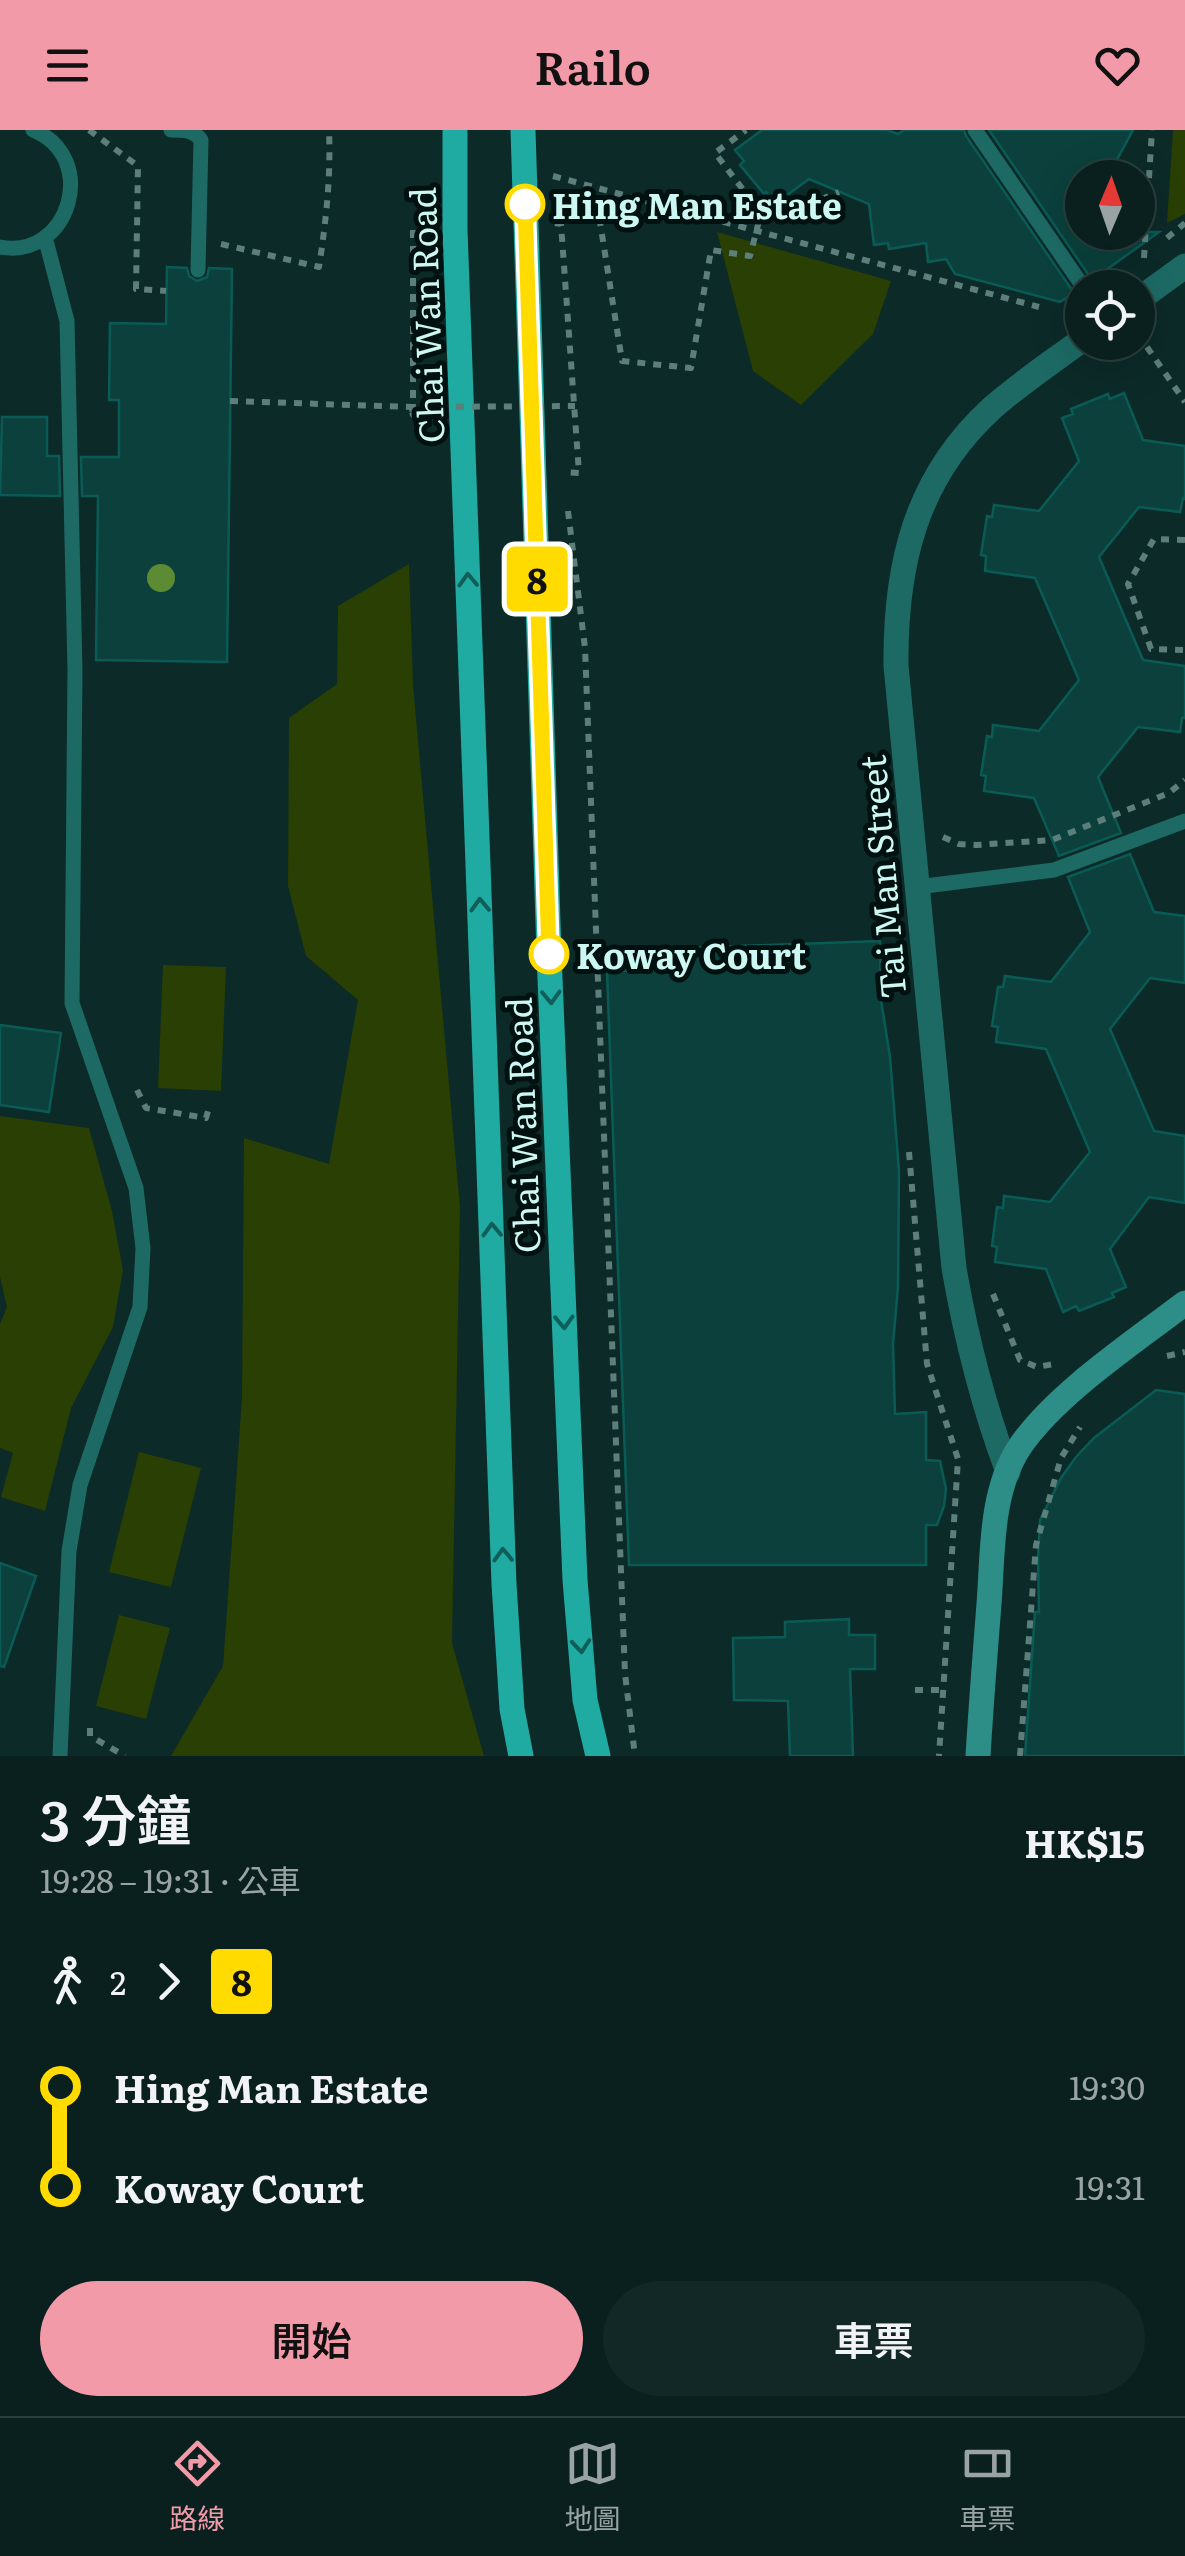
<!DOCTYPE html>
<html lang="zh-TW">
<head>
<meta charset="utf-8">
<style>
	body { margin:0; font-family:Literata,"Noto Sans TC",serif; background:#122827; color:#f1f3f6; height:100vh; display:flex; flex-direction:column; font-size:38px; white-space:nowrap }
	* { box-sizing:border-box; margin:0 }
	p { font-size:32px; color:#99a3a4 }
	.icon { flex:none; width:55px; height:55px; fill:none; stroke:currentColor; stroke-width:2; stroke-linecap:round; stroke-linejoin:round }
	.map { position:relative; height:1626px; overflow:hidden }
	.drawer { display:flex; flex-direction:column; background:#09201e; flex:1 }
	.drawer>* { flex:none }
	.badge { padding:0 20px; border-radius:8px; font-size:35px; line-height:65px }
	.needle { width:65px; rotate:2deg }
	.buttons { position:absolute; left:1065px; top:30px; display:grid; gap:20px }
	.buttons a { display:grid; place-items:center; width:90px; height:90px; border-radius:50%; background:#09201e; box-shadow:0 10px 40px #0002,0 0 0 2px #293e3c; font-size:50px }
	.map>.badge { position:absolute; translate:-50% -50%; box-shadow:0 0 0 5px #fff }
	.legs { display:flex; align-items:center; gap:15px; height:110px; padding:0 40px; font-size:32px }
	.legs p { margin-inline-start:auto }
	.head { display:flex; align-items:center; justify-content:space-between; height:170px; padding:0 40px }
	h1 { font-size:55px; font-weight:600; line-height:75px }
	.action { display:flex; gap:20px; margin-top:auto; padding:20px 40px }
	.action a { flex:1; height:115px; border-radius:60px; background:#f39aa9; color:#111; font-size:40px; font-weight:600; line-height:115px; text-align:center }
	.action a+a { background:#122827; color:#f1f3f6 }
	ul { padding:0 40px; list-style:none }
	li { display:flex; align-items:center; gap:35px; height:100px; font-size:38px }
	li i { display:grid; place-items:center; width:15px; height:100%; margin:0 12px; background:currentColor }
	li i::after { content:''; width:25px; height:25px; margin:-12px; border:8px solid; border-radius:50%; background:#09201e }
	li p { margin-inline-start:auto }
	li:first-child i { background:linear-gradient(#0000 50%,currentColor 0) }
	li:last-child i { background:linear-gradient(currentColor 50%,#0000 0) }
	header { display:flex; justify-content:space-between; align-items:center; height:130px; padding:0 40px; background:#f39aa9; color:#111; font-size:45px; font-weight:600 }
	.dock { display:flex; justify-content:space-around; align-items:center; height:140px; border-top:2px solid #293e3c; background:#09201e; font-size:28px; color:#99a3a4 }
	.dock a { display:grid; justify-items:center; gap:5px }
	.dock .selected { color:#f39aa9 }
	.map>svg:first-child { display:block }
	.green { fill:#293f03 }
	.building { fill:#0b403c; stroke:#0a5b56; stroke-width:2.5 }
	.lines { fill:none; stroke-linecap:round; stroke-linejoin:round }
	.path { stroke:#5c7f7c; stroke-width:6; stroke-dasharray:8 8; stroke-linecap:butt }
	.lane { stroke:#1d6a65; stroke-width:15 }
	.street { stroke:#1d6a65; stroke-width:25 }
	.secondary { stroke:#2d8d87; stroke-width:25 }
	.primary { stroke:#1faaa2; stroke-width:25 }
	.path-bridge { stroke:#5c7f7c; stroke-width:6; stroke-dasharray:8 8; stroke-linecap:butt }
	.tree { fill:#5d8b34 }
	.oneway { stroke:#105e59 }
	.line-1-casing { stroke:#fff; stroke-width:22 }
	.line-1 { stroke:#ffdb00; stroke-width:15 }
	.stop-1-dot { fill:#fff; stroke:#ffdb00; stroke-width:5 }
	.labels { text-anchor:middle; dominant-baseline:central; stroke-width:10; stroke-linejoin:round; paint-order:stroke }
	.stop-label { font-size:35px; font-weight:bold; fill:#ccf7f2; stroke:#011110; text-anchor:start }
	.street-label { font-size:35px; fill:#ccf7f2; stroke:#011110 }
</style>
</head>
<body>
<header><svg class="icon" aria-label="menu" viewBox="0 0 24 24"><path d="M4 6h16M4 12h16M4 18h16"/></svg>Railo<svg class="icon" aria-label="heart" viewBox="0 0 24 24"><path d="M12 20l-8-8c-3-5 5-10 8-4 3-6 11-1 8 4z"/></svg></header>
<div class="map">
<svg width="1185" height="1626" viewBox="0 0 1185 1626">
	<rect width="100%" height="100%" fill="#0c2a28"/>
	<!-- green -->
	<path class="green" d="M1173,0H1185V84L1167,93Z
		M717,102L891,151L873,204L801,275L753,241Z
		M409,434L413,555L460,1077L452,1513L484,1626H171L223,1536L242,1268L244,1008L329,1034L358,870L306,826L288,756L289,588L337,554L338,476Z
		M163,835L226,837L221,961L158,958Z
		M0,986L89,998L112,1081L123,1140L113,1197L71,1278L45,1381L1,1367L13,1323L0,1318V1194L7,1177L0,1147Z
		M139,1322L201,1338L171,1457L109,1442Z
		M119,1485L170,1498L146,1589L96,1576Z"/>
	<!-- building -->
	<path class="building" d="M762,0H887L898,4L904,0H964L966,6L1074,163L1060,172L955,144L946,129L928,132L926,113L889,119L888,113L874,115L869,74L809,49L775,74L766,62L764,64L740,35L744,31L735,20Z
		M989,0H1133L1107,48H1082V88L1076,102H1159L1092,150Z
		M167,137L187,138L189,146L197,151L207,147L209,138L232,139L227,532L96,530L98,366H82L81,327H119V270H109L110,193L166,194Z
		M1124,263L1143,310L1185,316V369L1183,368L1180,382L1139,377L1099,427L1143,530L1185,536V588H1182L1180,602L1138,597L1098,647L1121,703L1059,726L1034,668L984,661L986,646L981,645L987,606L992,607L993,595L1039,601L1079,550L1035,448L985,441L986,426L981,425L987,386L992,387L994,375L1039,381L1079,331L1062,288L1073,284L1071,279L1108,264L1110,269Z
		M2,287H47V326H59L60,366L0,365Z
		M1130,724L1154,782L1185,786V853L1150,848L1110,899L1154,1001L1185,1006V1073L1149,1067L1110,1119L1126,1157L1112,1163L1114,1167L1079,1181L1076,1176L1063,1182L1046,1139L995,1132L997,1117L992,1116L997,1077L1003,1078L1004,1066L1050,1072L1090,1022L1046,919L996,912L998,897L992,896L998,857H1003L1005,846L1051,852L1090,802L1068,747Z
		M880,811L881,870L890,927L899,1041L898,1157L893,1214L895,1284L926,1282V1330L940,1331L946,1359L944,1376L937,1395H926V1435H629L607,841L653,840V819Z
		M0,895L61,903L49,982L0,975Z
		M1156,1260L1185,1264V1626H1025L1035,1482H1039L1038,1427L1040,1390L1061,1348L1076,1327L1094,1308Z
		M0,1433L36,1446L4,1537L0,1536Z
		M849,1489V1505H875V1539H850L853,1626H790L788,1571L734,1570L733,1508L785,1507V1492Z"/>
	<g class="lines">
		<!-- path -->
		<path class="path" d="M89,0L138,36L136,159L166,161
			M553,46L1039,177
			M554,68L600,92L622,231L691,238L711,120L750,126L761,83L715,23L746,0
			M761,83L776,87L839,62
			M555,93L561,94L579,343L564,342
			M1167,108L1185,93
			M221,114L319,137C326,91 331,47 329,0
			M1144,128L1152,0
			M1147,217L1185,272
			M230,271L413,277V99H426
			M412,282L413,285H434
			M568,381L585,518L625,1544L635,1626
			M1185,410L1154,409L1128,454L1151,519L1185,520
			M943,707L959,714L976,715L1052,710L1169,663L1185,650
			M137,960L146,978L206,988L210,974
			M909,1022L927,1234L958,1329L939,1626
			M993,1164L1020,1230L1037,1237L1054,1234
			M1167,1226L1185,1222
			M915,1560H943
			M90,1598V1606L125,1626
			M1020,1626L1036,1415L1061,1328L1080,1297"/>
		<!-- lane -->
		<path class="lane" d="M171,0C183,0 194,0 201,10L198,140
			M975,0L1084,158
			M45,107L67,191L75,540L72,873L136,1058L143,1118L140,1177L80,1355L69,1421L60,1626
			M0,117C70,130 100,27 33,0
			M917,757L1054,740L1185,691"/>
		<!-- street -->
		<path class="street" d="M1138,170L1185,136
			M1008,1342C983,1275 966,1208 954,1138L896,536C895,436 915,349 991,279C1019,254 1052,232 1082,210"/>
		<!-- secondary -->
		<path class="secondary" d="M978,1626C981,1575 985,1525 989,1474C993,1423 990,1363 1019,1318C1054,1265 1134,1212 1185,1173"/>
		<!-- primary -->
		<path class="primary" d="M455,0V99L504,1454L512,1579L521,1626
			M523,0L549,824L575,1450L585,1570L598,1626"/>
		<!-- path-bridge -->
		<path class="path-bridge" d="M412,282L413,277L575,276"/>
	</g>
	<!-- trees -->
	<circle class="tree" cx="161" cy="448" r="14"/>
	<!-- one-way arrows -->
	<defs><path id="oneway-chevron" d="M-2-3.5L2.5 0L-2 3.5" fill="none" stroke-width="1.6" stroke-linecap="round" stroke-linejoin="round" transform="scale(2.5)"/></defs>
	<g class="oneway">
		<use href="#oneway-chevron" transform="translate(468 450) rotate(-92)"/>
		<use href="#oneway-chevron" transform="translate(480 775) rotate(-92)"/>
		<use href="#oneway-chevron" transform="translate(551 867) rotate(88)"/>
		<use href="#oneway-chevron" transform="translate(492 1100) rotate(-92)"/>
		<use href="#oneway-chevron" transform="translate(564 1192) rotate(88)"/>
		<use href="#oneway-chevron" transform="translate(503 1425) rotate(-92)"/>
		<use href="#oneway-chevron" transform="translate(581 1516) rotate(85)"/>
	</g>
	<g class="lines">
		<!-- line-1 casing -->
		<g class="line-1-casing">
			<path id="line-1" d="M525,74L549,824"/>
		</g>
		<!-- line-1 -->
		<use href="#line-1" class="line-1"/>
	</g>
	<!-- markers -->
	<g class="stop-1-dot">
		<circle cx="525" cy="74" r="18"/>
		<circle cx="549" cy="824" r="18"/>
	</g>
	<g class="labels">
		<!-- stop labels -->
		<g class="stop-label">
			<text x="552" y="74">Hing Man Estate</text>
			<text x="576" y="824">Koway Court</text>
		</g>
		<!-- street labels -->
		<g class="street-label">
			<text transform="translate(425 185) rotate(-92)">Chai Wan Road</text>
			<text transform="translate(881 747) rotate(-95)">Tai Man Street</text>
			<text transform="translate(521 995) rotate(-92)">Chai Wan Road</text>
		</g>
	</g>
</svg>
<div class="buttons">
<a><svg class="needle" viewBox="-14 -14 28 28"><path d="M0-13l5 13h-10z" fill="#e53935"/><path d="M0 13l5-13h-10z" fill="#99a3a4"/></svg></a>
<a><svg class="icon" aria-label="locate" viewBox="0 0 24 24"><circle cx="12" cy="12" r="6"/><path d="M12 2v4M12 18v4M2 12h4M18 12h4"/></svg></a>
</div>
<b class="badge" style="left:537px;top:449px;background:#ffdb00;color:#111">8</b>
</div>
<section class="drawer">
<div class="head"><div><h1>3 分鐘</h1><p>19:28 – 19:31 · 公車</p></div><b>HK$15</b></div>
<div class="legs"><svg class="icon" aria-label="walk" viewBox="0 0 24 24"><circle cx="13" cy="4" r="2"/><path d="M13 8l-2 6 4 7M11 14l-3 7M7 12l3-4h3l4 4"/></svg>2<svg class="icon" aria-label="forward" viewBox="0 0 24 24"><path d="M9 5l7 7-7 7"/></svg><b class="badge" style="background:#ffdb00;color:#111">8</b></div>
<ul>
<li><i style="color:#ffdb00"></i><b>Hing Man Estate</b><p>19:30</p></li>
<li><i style="color:#ffdb00"></i><b>Koway Court</b><p>19:31</p></li>
</ul>
<div class="action"><a>開始</a><a>車票</a></div>
</section>
<nav class="dock">
<a class="selected"><svg class="icon" aria-label="directions" viewBox="0 0 24 24"><path d="M12 3l9 9-9 9-9-9zM9 14v-3h6M13 9l2 2-2 2"/></svg>路線</a>
<a><svg class="icon" aria-label="map" viewBox="0 0 24 24"><path d="M3 6l6-2 6 2 6-2v14l-6 2-6-2-6 2zM9 4v14M15 6v14"/></svg>地圖</a>
<a><svg class="icon" aria-label="tickets" viewBox="0 0 24 24"><path d="M3 7h18v10H3zM15 7v10"/></svg>車票</a>
</nav>
</body>
</html>
